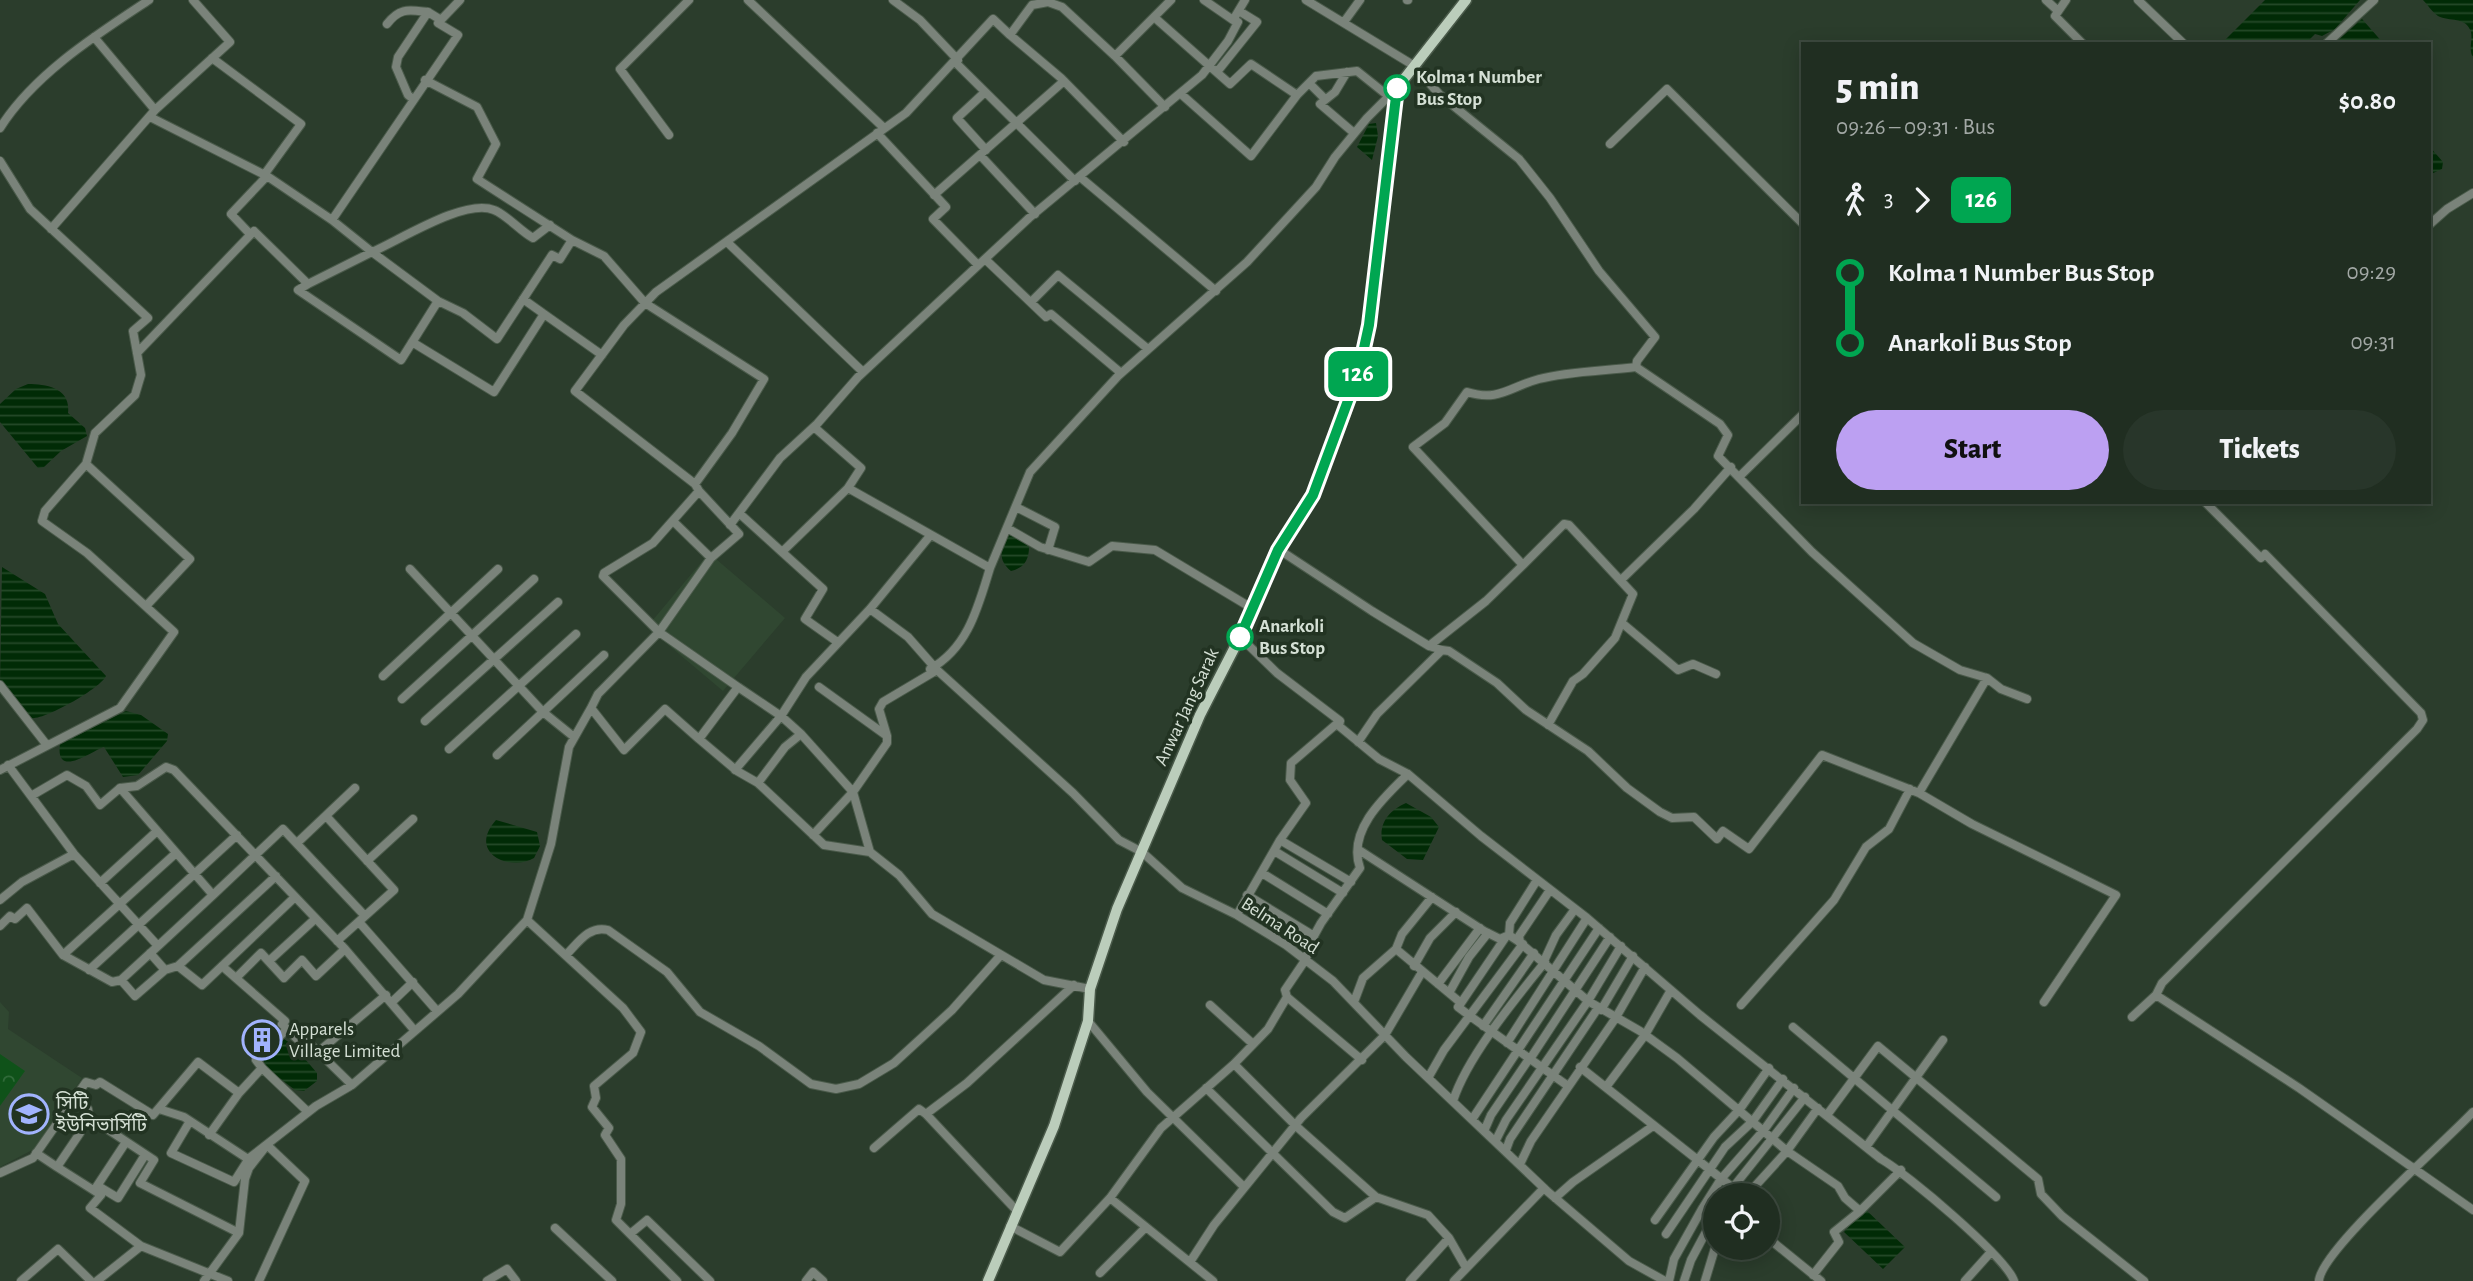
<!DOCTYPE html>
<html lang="en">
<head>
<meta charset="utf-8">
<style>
	body { margin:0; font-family:"Alegreya Sans","Noto Sans Bengali",sans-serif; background:#28362a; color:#f1f3f6; height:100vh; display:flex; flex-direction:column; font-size:26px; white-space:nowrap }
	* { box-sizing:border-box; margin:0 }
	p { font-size:23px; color:#a2a8a5 }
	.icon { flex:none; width:38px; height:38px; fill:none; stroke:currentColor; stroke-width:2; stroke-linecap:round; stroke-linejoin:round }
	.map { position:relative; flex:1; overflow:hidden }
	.panel { position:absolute; left:1801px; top:42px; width:630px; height:462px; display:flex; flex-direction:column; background:#202e21; border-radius:0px; box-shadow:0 4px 18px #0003,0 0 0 2px #3d4a3f }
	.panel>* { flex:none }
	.badge { padding:0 14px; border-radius:10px; font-size:24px; line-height:46px }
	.tools { position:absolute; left:1703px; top:1183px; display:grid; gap:14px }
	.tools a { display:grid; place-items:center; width:77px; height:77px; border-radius:50%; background:#202e21; box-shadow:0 4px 18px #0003,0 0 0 2px #3d4a3f; font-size:35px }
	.map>.badge { position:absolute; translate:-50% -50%; box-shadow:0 0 0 4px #fff }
	.legs { display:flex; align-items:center; gap:10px; height:77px; padding:0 35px; font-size:23px }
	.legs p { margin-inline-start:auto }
	.summary { display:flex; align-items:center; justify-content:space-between; height:119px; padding:0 35px }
	h1 { font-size:38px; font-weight:800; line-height:52px }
	.button { display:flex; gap:14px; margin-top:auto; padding:14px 35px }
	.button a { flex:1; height:80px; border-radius:42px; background:#bca0f2; color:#111; font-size:28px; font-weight:800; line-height:80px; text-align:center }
	.button a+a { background:#28362a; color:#f1f3f6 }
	ul { padding:0 35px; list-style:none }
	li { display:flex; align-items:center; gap:24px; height:70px; font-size:26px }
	li i { display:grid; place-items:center; width:10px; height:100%; margin:0 9px; background:currentColor }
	li i::after { content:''; width:18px; height:18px; margin:-9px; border:5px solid; border-radius:50%; background:#202e21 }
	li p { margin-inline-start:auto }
	li:first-child i { background:linear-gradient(#0000 50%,currentColor 0) }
	li:last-child i { background:linear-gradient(currentColor 50%,#0000 0) }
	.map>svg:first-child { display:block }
	.built { fill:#304731 }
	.park { fill:url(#park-crowns) }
	.water { fill:url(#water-rules) }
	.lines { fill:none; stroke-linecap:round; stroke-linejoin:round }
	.minor-casing { stroke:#4a5a4a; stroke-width:10 }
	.major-casing { stroke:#4a5a4a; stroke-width:13 }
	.minor { stroke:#7a837a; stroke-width:8 }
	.major { stroke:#bbcdbb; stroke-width:10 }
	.line-1-casing { stroke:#fff; stroke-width:16 }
	.line-1 { stroke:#00a651; stroke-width:10 }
	.stop-1-dot { fill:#fff; stroke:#00a651; stroke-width:3.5 }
	.labels { text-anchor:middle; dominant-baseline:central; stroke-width:7; stroke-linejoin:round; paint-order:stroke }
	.stop-label { font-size:19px; font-weight:bold; fill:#d5e0d5; stroke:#232; text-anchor:start }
	.street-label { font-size:19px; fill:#d5e0d5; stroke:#232 }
	.poi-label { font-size:19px; fill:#d5e0d5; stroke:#232; text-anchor:start }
</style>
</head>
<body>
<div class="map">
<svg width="2473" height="1281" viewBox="0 0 2473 1281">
	<defs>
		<pattern id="park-crowns" width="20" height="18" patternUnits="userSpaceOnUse" patternTransform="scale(1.75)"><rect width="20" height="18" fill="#0f5219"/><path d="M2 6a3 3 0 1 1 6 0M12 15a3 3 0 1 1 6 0" fill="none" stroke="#316b3a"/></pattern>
		<pattern id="water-rules" width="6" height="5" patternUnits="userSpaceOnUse" patternTransform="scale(1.75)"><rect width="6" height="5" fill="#012b06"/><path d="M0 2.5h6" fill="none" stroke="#254929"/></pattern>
	</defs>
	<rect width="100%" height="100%" fill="#2b3d2c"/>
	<!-- built -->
	<path class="built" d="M709,553L785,618L723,691L647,627Z
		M0,1002L9,1012L8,1029L82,1078L34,1149L0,1167Z"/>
	<!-- park -->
	<path class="park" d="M0,1054L25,1071L0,1106Z"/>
	<!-- water -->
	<path class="water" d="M2265,0H2360L2335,29L2322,36L2315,34L2305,44H2221Z
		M2423,0H2473V58C2468,48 2473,41 2471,32C2466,16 2449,22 2438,16C2432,12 2428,5 2423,0Z
		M2362,19L2384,44H2334Z
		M1376,123L1378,136L1372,160L1357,147L1369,124Z
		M2429,146L2443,162L2442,169L2429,175Z
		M28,384C47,384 71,388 68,413L85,428L87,436L61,451L44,467L38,468L0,422V404L16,389Z
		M1007,535L1017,537L1029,547C1029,560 1024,568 1011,571C998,561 1000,549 1007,535Z
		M2,567L45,594L58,624L106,676C101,688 43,721 31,718C20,715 8,696 0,687Z
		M126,711L141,715L168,734L167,741L138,775L123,777L104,747C93,750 55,780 60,744Z
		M1406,803L1431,817L1439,827L1423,860L1407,859L1382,840C1379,822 1390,810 1406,803Z
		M496,820L537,832L540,846L534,858C512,872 466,854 496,820Z
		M284,1039L293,1045L317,1073V1081L304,1091L295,1090L264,1066V1056Z
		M1865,1209L1905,1247L1883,1269L1844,1232Z"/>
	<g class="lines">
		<!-- minor casing -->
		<g class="minor-casing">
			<path id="minor" d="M748,0L884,128
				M893,0L920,20L958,60
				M1204,0L1233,20L1245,0
				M1306,0L1413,65L1440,95L1519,159L1550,198L1599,271L1655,337L1637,361L1636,367L1720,424L1728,435L1718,456L1812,552L1913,643L1960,670L1987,678L2001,689L2027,699
				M1407,0H1408
				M2046,0L2057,10
				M2066,0L2055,16L2083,44
				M2138,0L2184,44
				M1154,17L1230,84L1251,64L1297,95
				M1344,22L1360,0
				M387,24C400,7 409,10 428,12
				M1010,35L1061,78L1124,142
				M94,37L155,110L230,42L193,0
				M2326,44L2374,0
				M1115,56L1165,107
				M212,58L301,124L264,175
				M955,62L1075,181
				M1217,72L1257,22L1239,11
				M1347,72L1335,92L1320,104L1354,133
				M425,80L477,107L496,144L477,179L572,240
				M1309,83L1325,99
				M985,92L957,118L986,150
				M1181,94L1251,156L1297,95L1316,76L1357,71L1387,95
				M413,99L408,95L396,67L398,57L428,12L441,20
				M150,117L267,176
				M0,128C34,74 96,35 149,0
				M877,133L946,207L933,219L978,265
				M669,135L620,69L689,0
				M1610,144L1667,89L1802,223
				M980,155L1035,214
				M0,161L30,209L148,318L133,331L141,375L135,395L95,433L86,464L45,511L42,521L87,553L174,632L120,708L0,770
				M1080,177L1216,291
				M934,195L1064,81
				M332,220L458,35L438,23L460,0
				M2429,225L2447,209L2473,193
				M51,229L155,110
				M249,233L231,214L267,176L332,220L372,252C400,240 465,198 494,210C507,215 520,231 533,238L550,225
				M727,242L863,372
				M985,259L1046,317L1051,314L1121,373
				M308,284L298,290L401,360L438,301
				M1031,302L1058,275L1148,349
				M544,314L602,355
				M412,342L494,392L544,314L523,299
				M137,353L254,231L308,284L372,252L438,301L463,313L497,339L552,255L560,259L572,240L604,256L645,303L764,379L732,433L695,484L699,491L653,543L604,573L603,576L659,632L711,558L674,522
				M814,427L861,468L848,488
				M86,464L190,559L147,605
				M1740,476L1802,415
				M695,484L575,391L624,325L656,292L906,113L993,19L1010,35L1032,5L1048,2L1062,7L1115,56L1171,0
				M699,491L739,534L711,558
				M2205,502L2261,558
				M1016,507L1055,527L1048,550
				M739,513L782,552
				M730,525L780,458L817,424L858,377L1029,218L1202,75L1228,41L1238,22L1233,20
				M1007,528L1040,547L1089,562L1112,546L1155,550L1250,607
				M1278,549L1372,611L1429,646L1442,650
				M2265,554L2421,713L2423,720L2417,729L2162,983L2156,995L2299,1088L2473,1210
				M1523,565L1564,524L1569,525L1633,594L1615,638L1583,674L1573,681L1548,725
				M410,569L543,712L574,737
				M1621,580L1694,509L1731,467
				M870,609L908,637L937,670L1073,793L1119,840L1142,852L1182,888L1237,915L1286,945L1333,981L1406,1057L1547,1191L1629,1261L1665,1281
				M1622,623L1678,670L1693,664L1716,674
				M1240,637L1277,673L1340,721L1339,726L1379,759L1408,774L1481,836L1587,918L1700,1015L1881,1159C1906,1173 2007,1258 2014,1281
				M836,641L805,619L823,589L782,552L848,488L990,568L1030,472L1118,376L1247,262L1316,187L1335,157L1367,118L1397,88
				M1429,646L1486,601L1523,565L1413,447L1445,423L1467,392C1499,402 1509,387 1539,379C1569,371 1605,371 1636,367
				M383,676L498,569
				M0,685L46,744
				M402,699L534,579
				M591,708L598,694L659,632L738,687
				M425,721L558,602
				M887,736L879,709L883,702L937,670L930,669C968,648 978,607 990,568
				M699,739L737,771L758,783L824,845L870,852
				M1358,742L1377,714L1442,650L1449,651L1497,683L1526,710L1588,751L1627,788L1660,812L1672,818L1694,817L1717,839L1723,831L1749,849L1822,755L1919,793L1987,678
				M449,749L576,634
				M497,755L604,655
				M8,765L31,796L67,775L86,786L100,805L120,788L213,895L158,946L74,854L31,796
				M735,770L781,716L806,677L870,609L929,537
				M758,783L785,747L801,734L853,792L870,852L899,875L932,914L1044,980L1090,989
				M120,788L137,786L166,767L174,770L345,949L415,1031L352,1085
				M1919,793L1972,824L2116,895L2044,1002
				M326,816L394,890L365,916
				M813,835L853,792L887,743V736L819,687
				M1280,840L1351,882
				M297,843L355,788
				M1359,850L1484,931L1500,939L1509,935L1518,941L1588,1001L1640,1031L1677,1058L1787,1151L1838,1186L1845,1198L1860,1211L1901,1170
				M1276,852L1343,893
				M367,861L413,819
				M1262,873L1328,914
				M276,876L178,966L202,985L295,897
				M100,883L156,832
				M213,895L283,829L365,916L337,941
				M1247,895L1314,936
				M0,900L22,882L74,854
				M1237,915L1280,840L1306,803L1290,780L1291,763L1340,721
				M527,920L623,1008L641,1032L633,1053L594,1086L596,1098L592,1107L609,1128L605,1135L621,1159V1204L616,1220L630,1234L647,1220L710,1281
				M359,922L437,1011
				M0,926L10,916L15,919L27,908L63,955L112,982L121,980L158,946
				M1509,935L1510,923L1537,880
				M1520,942L1519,936L1550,890
				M1396,949L1461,1003L1458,1007L1470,1016L1568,1086
				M150,953L165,970
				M63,955L175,854
				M566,955C578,943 589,925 608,930L667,972L700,1012L759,1046L811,1084L836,1089L859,1084L894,1063L952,1010L1000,956
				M269,961L315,919
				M1544,961L1556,935L1575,909
				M222,966L285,1021L282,1024L287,1029
				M1414,966L1430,938L1456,912
				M89,970L237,835
				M236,978L261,953L284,978L302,960L316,976L345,949
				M121,980L135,996L165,970L178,966
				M1438,984L1480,928
				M1449,993L1469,957L1488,933
				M1287,997L1362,1060
				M392,1002L413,982
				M1354,1002L1363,978L1396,949L1402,934L1432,897
				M1461,1003L1505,938
				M1210,1005L1253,1044
				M1741,1005L1834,900L1866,847L1889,829L1910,789
				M1601,1010L1633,956
				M2132,1017L2156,995
				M1088,1021L1147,1092L1244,1187
				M1483,1026L1534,953
				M1793,1027L1996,1197
				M415,1031L458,994L527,920L551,844L569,747L591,708L624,750L665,709L699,739L738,687L781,716L801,734
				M1507,1043L1587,918
				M318,1052L386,995
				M1530,1059L1610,937
				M1234,1064L1296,1126L1376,1197L1428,1215L1449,1238
				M1580,1067L1742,1195
				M262,1068L308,1112
				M1428,1078L1444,1050L1523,944
				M1606,1087L1645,1035L1671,990
				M1206,1088L1333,1212L1345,1218L1376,1197
				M73,1100L88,1109L89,1117
				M1453,1101C1467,1057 1516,998 1545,962
				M926,1114L1017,1211
				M1827,1115L1878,1046L2038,1179L2041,1194L2062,1216L2144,1281
				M1473,1118L1599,928
				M190,1121L171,1153L234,1182L248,1160
				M1485,1129L1491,1115L1529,1059
				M76,1130L89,1117L154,1160L140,1183L239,1233
				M209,1135L239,1093
				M1496,1140L1506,1120L1588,1001L1621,946
				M1866,1147L1943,1040
				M874,1148L919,1109L926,1114L967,1083L1074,985
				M1506,1150L1510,1139L1598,1008
				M36,1153L57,1167L80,1133L61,1122
				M1520,1164L1531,1141L1615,1019L1645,967
				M57,1167L101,1195L90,1208L141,1246L228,1281
				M0,1173L33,1158L86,1082L96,1085L100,1082L153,1115L198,1062L239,1093L262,1068L256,1060L287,1029L297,1039L301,1035L352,1085L316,1106L248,1159L184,1117L159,1109
				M98,1186L118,1198L145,1155
				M95,1189L126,1142
				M1727,1195L1805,1097
				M1747,1195L1787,1151L1818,1108
				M1110,1198L1213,1281
				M1555,1198L1573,1182L1653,1126
				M1655,1220L1714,1137L1740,1109L1769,1068
				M1010,1226L1060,1252L1110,1198L1161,1128L1234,1064L1268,1029L1287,997L1285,990L1306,959L1310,943L1321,923L1360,868C1347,831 1383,798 1408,774
				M555,1228L612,1281
				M630,1234L677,1281
				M1666,1234L1725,1147L1753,1121L1783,1079
				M1768,1238L1821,1281
				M1190,1262L1214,1225L1301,1118L1385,1035L1422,972
				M1100,1273L1146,1227
				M1813,1275L1839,1242L1834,1232L1860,1211
				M21,1281L58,1249L91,1281
				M97,1281L141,1246
				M204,1281L239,1233L245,1179L249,1168L267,1145L305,1181L259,1281
				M487,1281L507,1269L516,1281
				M806,1281L813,1272L823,1281
				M1410,1281L1449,1238L1465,1266
				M1454,1281L1544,1188
				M1669,1281L1674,1259L1702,1209L1721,1179L1764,1130L1794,1088
				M1684,1281L1691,1260L1715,1215
				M1705,1281L1715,1248
				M1965,1281L1991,1252
				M2319,1281C2320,1251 2446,1141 2473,1112"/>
		</g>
		<!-- major casing -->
		<g class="major-casing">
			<path id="major" d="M988,1281L1054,1126L1088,1021L1090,989L1117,909L1200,715L1240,637L1278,549L1313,495L1344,416L1359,371L1369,325L1397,88L1466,0"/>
		</g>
		<!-- minor -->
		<use href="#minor" class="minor"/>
		<!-- major -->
		<use href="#major" class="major"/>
	</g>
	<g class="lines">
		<!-- line-1 casing -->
		<g class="line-1-casing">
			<path id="line-1" d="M1240,637L1278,550L1313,495L1359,371L1369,325L1397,88"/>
		</g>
		<!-- line-1 -->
		<use href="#line-1" class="line-1"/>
	</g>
	<!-- icons -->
	<defs>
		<g id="building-ring" transform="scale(2.0125)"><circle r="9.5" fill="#232" stroke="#a1b3fd" stroke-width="1.5"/><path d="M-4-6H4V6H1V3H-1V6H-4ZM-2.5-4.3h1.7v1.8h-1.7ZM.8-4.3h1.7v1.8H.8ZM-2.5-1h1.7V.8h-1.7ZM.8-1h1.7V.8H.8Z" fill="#a1b3fd"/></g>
		<g id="university-ring" transform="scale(2.0125)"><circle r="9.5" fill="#232" stroke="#a1b3fd" stroke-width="1.5"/><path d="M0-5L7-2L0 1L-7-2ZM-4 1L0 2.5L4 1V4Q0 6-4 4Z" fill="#a1b3fd"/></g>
	</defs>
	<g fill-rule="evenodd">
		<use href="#building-ring" x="262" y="1040"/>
		<use href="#university-ring" x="29" y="1114"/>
	</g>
	<!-- markers -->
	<g class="stop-1-dot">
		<circle cx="1397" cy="88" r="12"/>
		<circle cx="1240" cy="637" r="12"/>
	</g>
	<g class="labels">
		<!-- stop labels -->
		<g class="stop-label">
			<text x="1416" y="77">Kolma 1 Number<tspan x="1416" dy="22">Bus Stop</tspan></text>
			<text x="1259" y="626">Anarkoli<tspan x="1259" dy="22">Bus Stop</tspan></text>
		</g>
		<!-- street labels -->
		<g class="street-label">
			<text transform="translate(1187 707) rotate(-65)">Anwar Jang Sarak</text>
			<text transform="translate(1280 926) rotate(33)">Belma Road</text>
		</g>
		<!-- poi labels -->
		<g class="poi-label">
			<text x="289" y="1029">Apparels<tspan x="289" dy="22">Village Limited</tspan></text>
			<text x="56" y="1103">সিটি<tspan x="56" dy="22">ইউনিভার্সিটি</tspan></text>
		</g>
	</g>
</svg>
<div class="tools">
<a><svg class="icon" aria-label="locate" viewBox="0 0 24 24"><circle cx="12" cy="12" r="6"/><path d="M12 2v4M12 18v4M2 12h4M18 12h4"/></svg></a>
</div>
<b class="badge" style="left:1358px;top:374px;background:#00a651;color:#fff">126</b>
<section class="panel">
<div class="summary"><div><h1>5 min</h1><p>09:26 – 09:31 · Bus</p></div><b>$0.80</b></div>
<div class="legs"><svg class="icon" aria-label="walk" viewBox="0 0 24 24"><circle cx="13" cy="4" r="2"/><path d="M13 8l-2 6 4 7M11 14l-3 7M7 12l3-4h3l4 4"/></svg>3<svg class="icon" aria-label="forward" viewBox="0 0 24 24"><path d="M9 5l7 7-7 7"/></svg><b class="badge" style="background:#00a651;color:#fff">126</b></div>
<ul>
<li><i style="color:#00a651"></i><b>Kolma 1 Number Bus Stop</b><p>09:29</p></li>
<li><i style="color:#00a651"></i><b>Anarkoli Bus Stop</b><p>09:31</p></li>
</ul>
<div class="button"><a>Start</a><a>Tickets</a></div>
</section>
</div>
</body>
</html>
